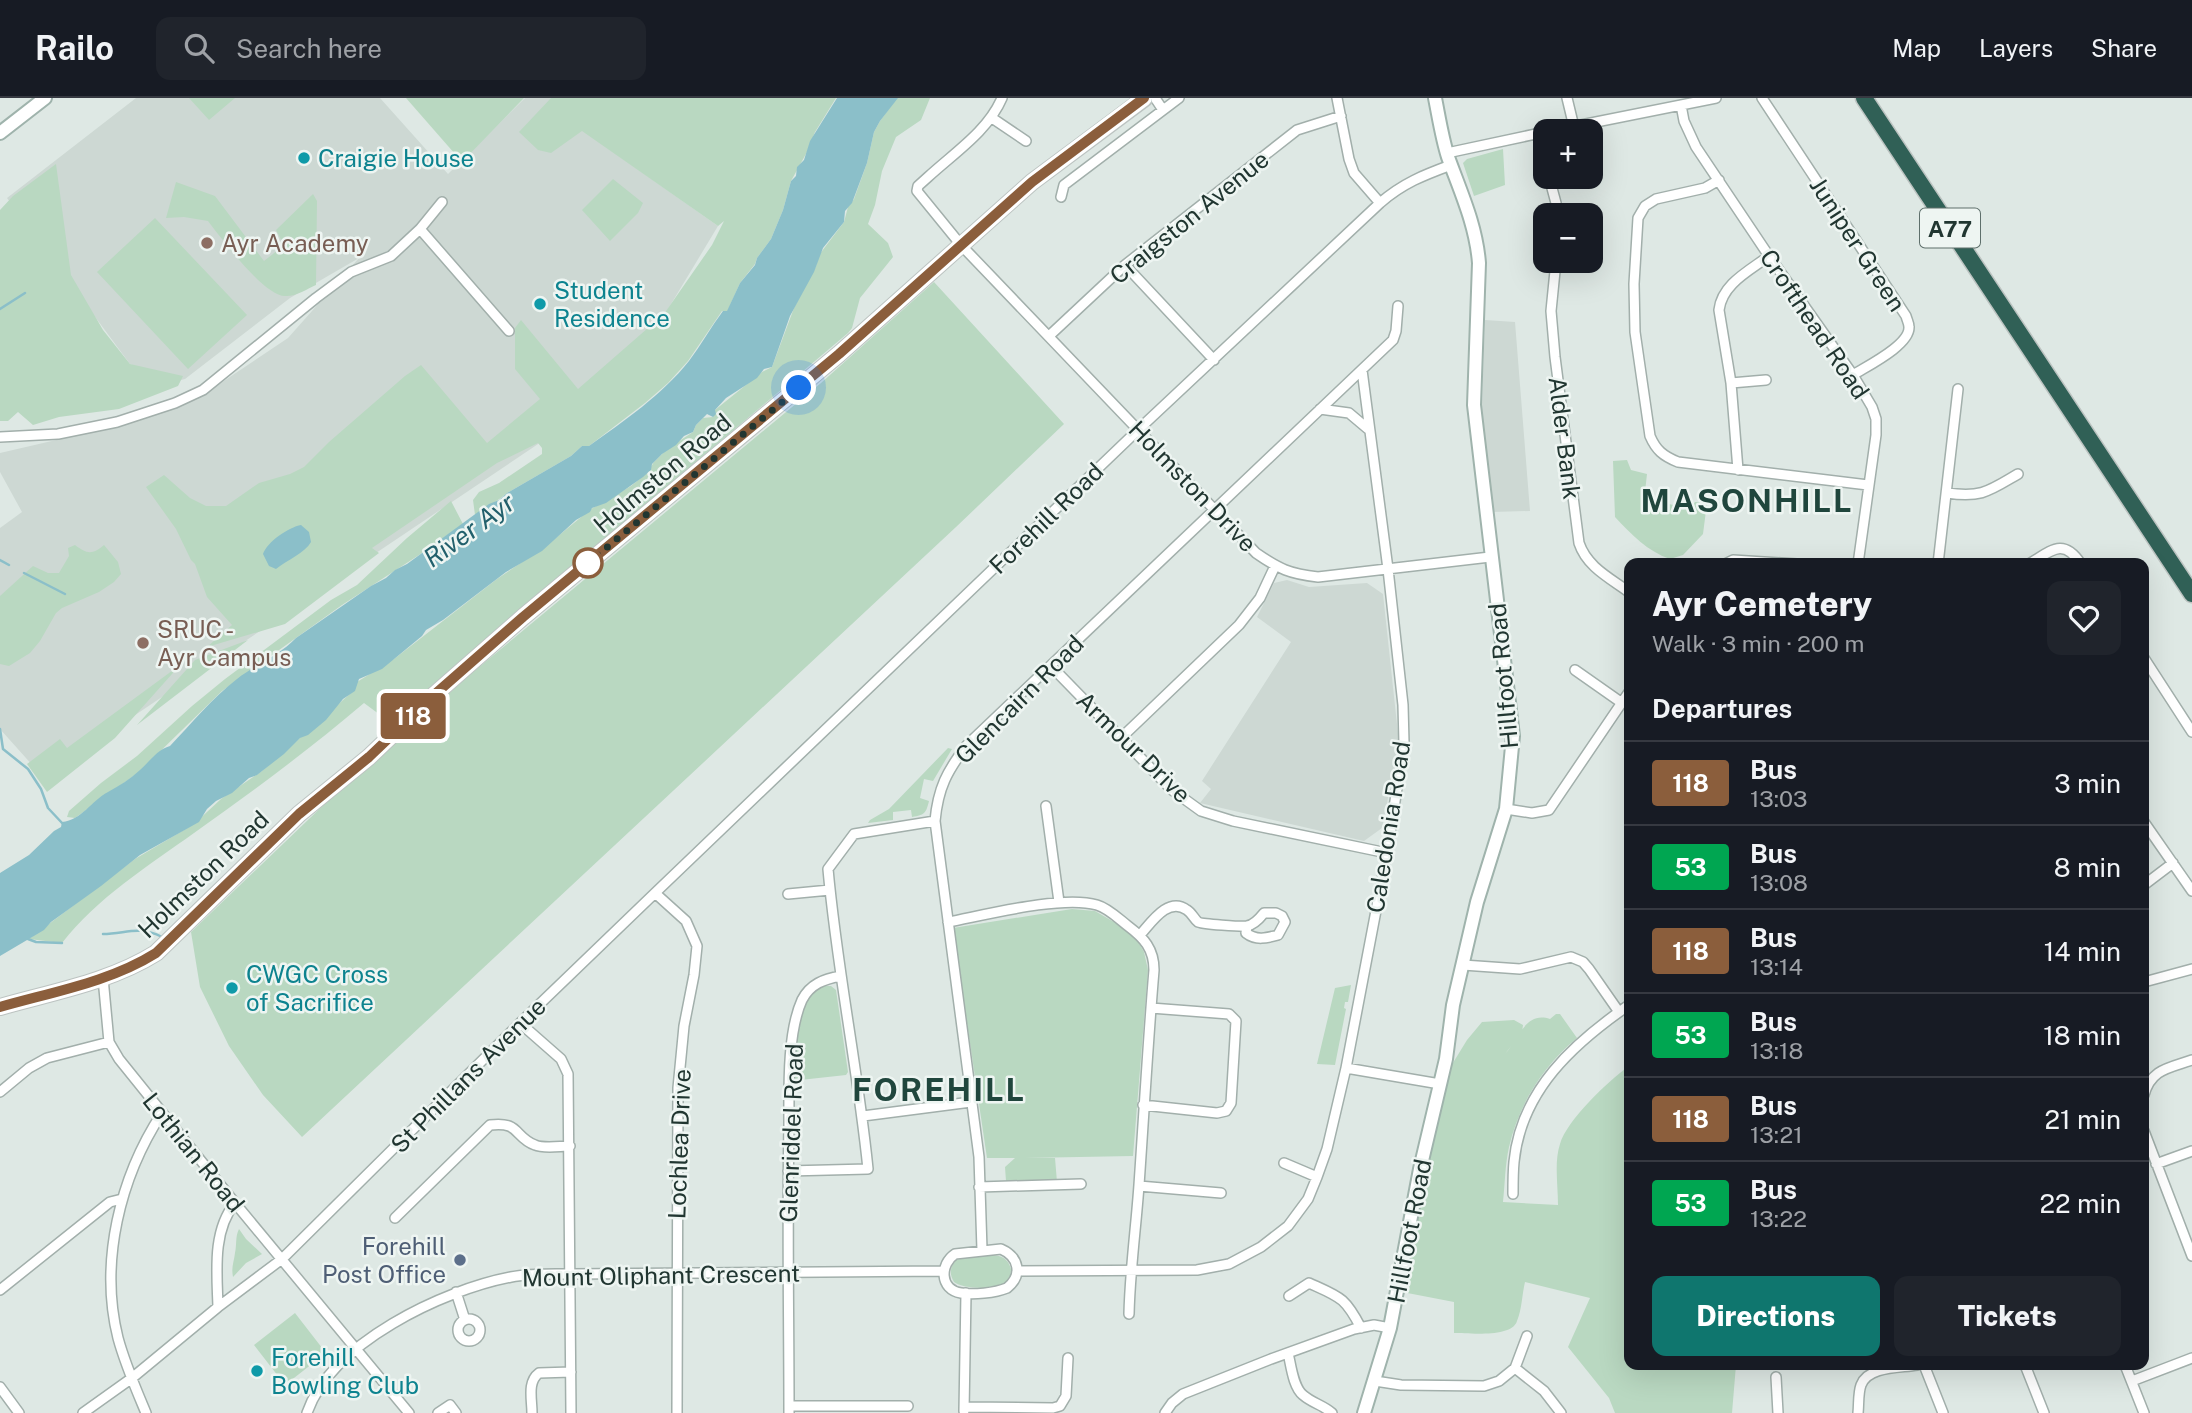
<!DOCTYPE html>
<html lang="en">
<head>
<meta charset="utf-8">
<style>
	body { margin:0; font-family:"Public Sans",sans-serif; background:#20242c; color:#f1f3f6; height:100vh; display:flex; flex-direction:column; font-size:26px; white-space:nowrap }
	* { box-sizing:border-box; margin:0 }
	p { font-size:23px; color:#9ea1a6 }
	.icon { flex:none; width:38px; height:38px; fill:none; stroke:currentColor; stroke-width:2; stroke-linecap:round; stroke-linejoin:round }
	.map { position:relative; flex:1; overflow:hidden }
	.sheet { position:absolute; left:1624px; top:460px; width:525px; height:812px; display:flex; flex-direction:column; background:#171b24; border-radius:14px; box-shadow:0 7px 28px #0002 }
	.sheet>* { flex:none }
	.badge { padding:0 14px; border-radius:5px; font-size:24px; line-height:46px }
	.fabs { position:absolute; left:1533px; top:21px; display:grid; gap:14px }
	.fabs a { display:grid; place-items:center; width:70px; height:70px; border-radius:14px; background:#171b24; box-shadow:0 7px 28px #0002; font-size:35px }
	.you { position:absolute; width:35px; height:35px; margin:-18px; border:5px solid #fff; border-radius:50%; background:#1a73e8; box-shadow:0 0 0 10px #1a73e833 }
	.map>.badge { position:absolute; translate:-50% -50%; box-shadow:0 0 0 4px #fff }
	h2 { padding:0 28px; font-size:26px; line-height:63px }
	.round { display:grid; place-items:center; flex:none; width:74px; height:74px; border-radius:14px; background:#20242c }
	.headline { display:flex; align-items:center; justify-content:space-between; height:119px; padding:0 28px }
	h1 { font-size:33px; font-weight:800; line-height:52px }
	.cta { display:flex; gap:14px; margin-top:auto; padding:14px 28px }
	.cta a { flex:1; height:80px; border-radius:14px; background:#0f766e; color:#fff; font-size:28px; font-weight:800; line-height:80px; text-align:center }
	.cta a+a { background:#20242c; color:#f1f3f6 }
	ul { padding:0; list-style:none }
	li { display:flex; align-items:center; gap:21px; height:84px; padding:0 28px; border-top:2px solid #363941 }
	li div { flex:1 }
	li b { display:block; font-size:26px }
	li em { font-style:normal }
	li .badge { min-width:77px; font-weight:700; text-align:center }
	header { display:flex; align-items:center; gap:42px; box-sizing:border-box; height:98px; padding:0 35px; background:#171b24; border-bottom:2px solid #363941 }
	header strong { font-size:33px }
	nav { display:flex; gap:38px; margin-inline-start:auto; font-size:24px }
	.search { width:490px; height:63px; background:#20242c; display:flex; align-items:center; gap:18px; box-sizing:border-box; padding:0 24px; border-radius:14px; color:#9ea1a6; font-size:26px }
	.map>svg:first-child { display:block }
	.built { fill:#cdd8d3 }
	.green { fill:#b9d8c1 }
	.water { fill:#8bbfc9 }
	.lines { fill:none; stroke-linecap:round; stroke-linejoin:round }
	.stream { stroke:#8bbfc9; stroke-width:2.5 }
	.street-casing { stroke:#a2afab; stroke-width:12 }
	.secondary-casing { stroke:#9fb3ac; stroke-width:16 }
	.primary-casing { stroke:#bcc3c1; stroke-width:18 }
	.highway-casing { stroke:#bcc3c1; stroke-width:19 }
	.street { stroke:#fff; stroke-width:9 }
	.secondary { stroke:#fff; stroke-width:12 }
	.primary { stroke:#679a8d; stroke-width:14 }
	.highway { stroke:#306056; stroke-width:16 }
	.line-casing { stroke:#fff; stroke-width:16 }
	.line { stroke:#8b5e3c; stroke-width:10 }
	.walk { stroke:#213631; stroke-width:7; stroke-dasharray:0 12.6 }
	.culture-dot { fill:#0f9aa8; stroke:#eef5f2; stroke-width:2.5 }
	.education-dot { fill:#8d6e63; stroke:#eef5f2; stroke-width:2.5 }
	.stop-dot { fill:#fff; stroke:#8b5e3c; stroke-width:3.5 }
	.service-dot { fill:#5c6f8a; stroke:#eef5f2; stroke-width:2.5 }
	.labels { text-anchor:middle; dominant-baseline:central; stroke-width:5; stroke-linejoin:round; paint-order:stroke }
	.shield { fill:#eef5f2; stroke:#5e6f6b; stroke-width:2 }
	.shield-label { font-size:23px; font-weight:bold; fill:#213631 }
	.culture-label { font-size:24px; fill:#0d838f; stroke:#eef5f2; text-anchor:start }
	.street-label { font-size:24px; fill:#213631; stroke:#eef5f2 }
	.education-label { font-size:24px; fill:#785e54; stroke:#eef5f2; text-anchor:start }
	.service-label { font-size:24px; fill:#4e5e75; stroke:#eef5f2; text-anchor:end }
	.water-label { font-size:26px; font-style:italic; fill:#22606c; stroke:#eef5f2 }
	.district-label { font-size:32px; font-weight:bold; letter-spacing:2px; fill:#20463d; stroke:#eef5f2 }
</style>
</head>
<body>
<header>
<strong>Railo</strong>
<div class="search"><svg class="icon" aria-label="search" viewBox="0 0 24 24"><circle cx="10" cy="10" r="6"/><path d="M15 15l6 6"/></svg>Search here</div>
<nav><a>Map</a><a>Layers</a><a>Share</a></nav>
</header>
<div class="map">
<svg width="2192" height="1315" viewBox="0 0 2192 1315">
	<rect width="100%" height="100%" fill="#dee8e4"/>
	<!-- built -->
	<path class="built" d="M136,0H380L448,76L525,0H569L606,49L718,128L665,216L553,336L43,679L0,631V430L22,414L0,374V355L108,330L197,301L288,240L359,160L290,200L185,281L173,284L130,266L7,100Z
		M1485,222L1515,224L1530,413L1492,414L1481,336Z
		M1287,482L1309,489L1367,485L1383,496L1399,645L1382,730L1364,743L1200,705L1211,691L1202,683L1291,544L1257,519L1274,485Z"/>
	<!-- green -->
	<path class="green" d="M189,0H235L209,22Z
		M406,0H524L462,64Z
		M551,0H836L815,34L807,54L791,83L783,112L771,141L757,160L755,166L740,185L727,214L722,213L688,263L668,285L645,305L589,348H582L571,358L507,395C497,404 486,409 475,417L473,402L479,394L499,385L542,356V350L538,345L497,365L372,450L379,455L285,526L207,549L232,527L207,499L195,466L191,462L176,431L146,389L164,377L190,400L206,408H226L259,385L290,376L304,369L329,344L405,278L421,267L487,345L540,301L515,271V230L521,222L578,291L664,216L712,147L724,123L718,128L582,33L551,55L538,52L519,34Z
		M897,0H930L921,22L896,39L882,73L875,107L868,126L888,145L893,159L860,200L852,230L848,235L537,499L491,536L391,625L364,605C310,651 252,694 194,735C148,768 97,800 62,845L29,841L135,761L194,726L221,701L262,673L351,595L357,584L394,561L497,481L546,448L591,411L631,388L647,375L654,364L667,351L693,334L696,327L703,320L713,319L715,312L762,274L772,269L794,210L816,168L819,157L844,124L848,109L854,101L867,65L874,34L880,23Z
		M1503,51L1505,87L1474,98L1463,65L1467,61Z
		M56,66L71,177L103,232L130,266L183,278L178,288L119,311L59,319L33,327L18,314L8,323H0V112L13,98Z
		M613,81L643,105L638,115L610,143L582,112Z
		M176,84L215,98L264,163L278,152L286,151L276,132L313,96L317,103L316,187C307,191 295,199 285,198C264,198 221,140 208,123L184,119L166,120Z
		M155,120L247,217L188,271L97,174Z
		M934,184L1064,326L956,429L302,1039L263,997L229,948L200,889L191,834L334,697L472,575L821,285Z
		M1627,362L1631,372L1647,376L1645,394L1669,406L1691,411L1695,404L1707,405L1703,436L1683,457L1670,461C1647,453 1632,437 1615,419L1613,363Z
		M451,403L463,426L419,457L342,507L222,593L139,674L75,720L67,719L69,713L101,685L137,658L192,608L225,581L331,502L357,487L407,440Z
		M75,447C87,456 92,457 104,447L118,464L121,476L114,484L99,494L62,510L56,515L40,543L30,555L9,568L0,566V498L33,468L48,475H59L69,458L68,450Z
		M248,542L137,627L195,562Z
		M180,567L115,640L47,694L27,666L60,641L67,650Z
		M948,650L952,651L933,683L924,681L920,700L929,703C926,715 925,717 912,719L911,712L893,714V722L868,725L870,722L889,711Z
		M1072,811L1095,813L1114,824L1136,840L1144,854L1148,872L1133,1058L1025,1060H1055L1057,1084L1006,1083L1005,1069L1015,1060H987L953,830Z
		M1351,887L1348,904H1345L1344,910L1346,911L1335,967L1317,966L1335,890Z
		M823,888H831L836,892L848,974L846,977L791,983C795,954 794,901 823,888Z
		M1556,916H1560L1577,940C1543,968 1519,1006 1509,1049C1505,1067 1505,1086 1503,1104L1558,1107C1558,1087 1554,1064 1560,1046C1567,1022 1608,983 1629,968V1267H1736L1732,1315H1615L1609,1300L1568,1249L1590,1200L1525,1184C1522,1196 1522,1211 1517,1223C1512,1240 1469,1235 1454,1235V1204L1397,1193L1440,986L1467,942L1482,924L1514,922L1523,927L1522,934L1505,956C1519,941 1525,913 1550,921Z
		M239,1131L246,1141L262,1156L246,1165L233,1179C231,1169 234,1164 235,1155C237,1146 235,1139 239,1131Z
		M979,1157C993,1157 1007,1155 1011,1171C1011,1177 1009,1183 1004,1186C995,1192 962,1191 954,1184C949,1176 950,1169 956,1162Z
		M295,1215L326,1255L285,1287L254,1247Z"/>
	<!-- water -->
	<path class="water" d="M837,0H898L880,23L874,34L867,65L852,105L845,113L844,124L823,150L814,174L790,218L772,269L764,271L757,280L726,300L715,312L716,316L713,319L707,316L696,327L693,334L684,338L676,347L662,356L652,366L651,372L643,379L606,405L592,410L590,414L576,422L542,453L506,474L443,522L426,532L422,538L382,571L359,581L355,593L343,601L326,622L308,637L300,640L284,656L257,677L249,680L232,695L216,703L207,711L199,724L140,757L101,788L51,824L44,832L0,858V775L29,757L54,733L61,729L62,724C82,722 91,703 108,694C119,688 130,681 140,672C149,664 158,651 170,648C192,625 211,601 237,581C255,567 280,557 296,540L371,488L386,480L395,472L407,466L489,406L499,402L507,395L571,358L582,348H589C624,323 662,297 689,263C701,247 711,229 723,213H727L740,185L755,167L757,160L771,141L783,112L791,83L796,78L797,69L804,62L810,43Z
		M301,427L309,434L311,444C305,455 287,462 276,471L269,468L263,456C267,444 289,429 301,427Z"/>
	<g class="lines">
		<!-- stream -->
		<path class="stream" d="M0,211L25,195
			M0,462L9,467
			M24,475L65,496
			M0,631L3,651L28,671L41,691L48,710L63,726
			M103,836C126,836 138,827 162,839
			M28,841L36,844L62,845"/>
		<!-- street casing -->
		<g class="street-casing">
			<path id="street" d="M1002,0C988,33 954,55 928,79L918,88L917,93L961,147L1256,455C1279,471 1290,476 1318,479L1490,459
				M1155,0L1163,12
				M1337,0L1349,61L1354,75L1380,105
				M1567,0L1574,29
				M1762,0L1906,218C1907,222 1909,225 1909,229C1910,247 1867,268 1853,277
				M1681,7L1684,23L1696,49L1769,158L1853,277L1872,309L1876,321V337L1858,466
				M992,20L1026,43
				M1551,33L1716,0
				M1539,36L1545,61
				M1447,55L1545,34
				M1549,79L1556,105V117
				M1719,82L1705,90L1656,101L1645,108L1638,120L1634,186L1635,234L1650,338C1656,352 1663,358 1678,364L1868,387
				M1061,99L1064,87L1179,0
				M420,131L509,233
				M1556,163L1551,213L1555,259L1579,445C1587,469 1610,480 1629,494
				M1125,167L1214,262
				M1049,238L1125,167L1297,32L1341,18
				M1731,285L1766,282
				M1320,311L1349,315L1368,331
				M0,339L58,336L117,324L175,305L203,292L316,200L351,174L391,158L420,131L442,104
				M1738,372L1731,285L1719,212C1722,186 1749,173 1769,158
				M1947,395C1982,400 1989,393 2018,376
				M1725,466L1733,462L1797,466
				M1938,466L1958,291
				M2029,466C2051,453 2063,439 2081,466
				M2144,560L2192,634
				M1051,568L1172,692L1201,713L1233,723L1387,755
				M1575,572L1622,605
				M1122,639L1239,527L1260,500L1275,468
				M1046,708L1059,804
				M1506,711L1532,715L1549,712L1629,594
				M2144,724L2192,793
				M2144,787L2173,765
				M655,795L686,823L697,848L694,877L684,928L678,990L677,1315
				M788,796L830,792
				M948,824C985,817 1062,797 1097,807C1108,810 1119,821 1128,828C1144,840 1154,851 1154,872C1148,943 1144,1015 1139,1087C1136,1130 1130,1172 1129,1216
				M1140,837C1151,825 1168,798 1187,812C1192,815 1194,821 1198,824C1201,826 1243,829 1247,828C1253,827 1260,820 1264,815H1276L1282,818L1285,824L1278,837C1267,840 1256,843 1246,835L1247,828
				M1463,867L1520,871L1571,859L1583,864L1589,871L1619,914
				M2144,884L2192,871
				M520,925L561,961L568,976L571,1315
				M109,944L119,961L235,1105L409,1315
				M1346,970L1440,986
				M0,994L29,970L47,960L109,944L103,880
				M2144,997C2151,971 2169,970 2192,962
				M1143,1007L1217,1015L1226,1013L1231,1005L1236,923L1229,916L1151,910
				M863,1018L971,1004
				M2144,1033L2192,1158
				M1284,1065L1317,1079
				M2156,1066L2192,1053
				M788,1073L868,1071C858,971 837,872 828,771L854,736L935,723
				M1139,1088L1221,1095
				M979,1089L1081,1086
				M1513,1096C1513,1085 1513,1074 1514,1064C1521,992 1574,945 1629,907
				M395,1120L490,1027C520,1023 514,1039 535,1047C544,1051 560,1048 570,1048
				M1001,1151C1019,1159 1023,1177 1007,1190C995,1195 973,1197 961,1195C939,1191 940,1166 955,1156Z
				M982,1152L979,1059L935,723C938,690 947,673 967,647L1393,242L1396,233L1398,208
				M1017,1173L1197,1172L1229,1166L1261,1149L1288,1128L1308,1101L1317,1079L1327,1051L1346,970L1387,755L1404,645L1403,607L1388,471L1362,272
				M0,1192L110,1104L122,1101
				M456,1194L465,1222
				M1289,1198L1309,1185C1340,1199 1345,1199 1361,1230
				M218,1209C217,1175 212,1133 235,1105
				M458 1232a11 11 0 1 1 22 0a11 11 0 1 1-22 0Z
				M1288,1255C1291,1267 1293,1289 1303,1297C1312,1305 1323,1307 1332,1315
				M1924,1267L1943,1315
				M2025,1267L2044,1315
				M2125,1267L2144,1315
				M1515,1270L1527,1238
				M1776,1279L1778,1315
				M1375,1283L1401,1287L1484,1288L1499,1283L1515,1270L1544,1293L1561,1315
				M2132,1283L2192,1260
				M0,1289L19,1315
				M789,1308H908
				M964,1309L1053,1310L1060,1308L1066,1298L1068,1260
				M964,1313L966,1195
				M83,1315L132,1280L218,1209L282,1161L520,925L655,795L1139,331L1380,105C1403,85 1424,77 1451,67
				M146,1315C136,1291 125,1266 118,1240C99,1164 120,1079 162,1015
				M307,1315C331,1245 443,1192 511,1179C530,1175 552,1176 571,1176L943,1173
				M438,1315L450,1307L456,1315
				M532,1315C532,1301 527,1284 539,1275L571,1274
				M789,1315C789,1219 787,1124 789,1028C789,992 787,935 802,902C810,886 824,881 841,878
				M1165,1315L1172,1305L1183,1296L1271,1261L1354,1231L1374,1227L1390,1230
				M1858,1315C1859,1306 1858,1295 1861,1287C1868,1268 1900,1270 1917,1267"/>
		</g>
		<!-- secondary casing -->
		<g class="secondary-casing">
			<path id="secondary" d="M0,35L45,0
				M1364,1315L1390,1230L1420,1071L1446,961L1453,907L1477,804L1506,711L1513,638L1474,307L1479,165C1476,127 1461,95 1448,59C1442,40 1439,20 1435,0"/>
		</g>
		<!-- primary casing -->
		<g class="primary-casing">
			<path id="primary" d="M0,909C52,894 110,884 156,855L299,716L369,659L434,597L523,519L839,256L1032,84L1145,0"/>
		</g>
		<!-- highway casing -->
		<g class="highway-casing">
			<path id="highway" d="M1864,0L2192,496"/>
		</g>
		<!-- street -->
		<use href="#street" class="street"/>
		<!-- secondary -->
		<use href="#secondary" class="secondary"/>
		<!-- primary -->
		<use href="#primary" class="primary"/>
		<!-- highway -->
		<use href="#highway" class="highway"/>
	</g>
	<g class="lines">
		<!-- line casing -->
		<g class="line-casing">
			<path id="line" d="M0,909C52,894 110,884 156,855L299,716L369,659L434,597L523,519L839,256L1032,84L1144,0"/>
		</g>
		<!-- line -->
		<use href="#line" class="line"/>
		<!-- walk -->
		<path class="walk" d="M588,465L799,290"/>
	</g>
	<!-- markers -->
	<g class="culture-dot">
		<circle cx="304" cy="60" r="7"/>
		<circle cx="540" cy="206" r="7"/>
		<circle cx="232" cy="890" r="7"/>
		<circle cx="257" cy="1273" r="7"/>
	</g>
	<g class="education-dot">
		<circle cx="207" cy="145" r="7"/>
		<circle cx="143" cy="545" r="7"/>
	</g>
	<circle class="stop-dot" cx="588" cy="465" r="14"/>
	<circle class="service-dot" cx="460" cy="1162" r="7"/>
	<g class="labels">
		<!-- shield labels -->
		<rect class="shield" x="1920" y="110.5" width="60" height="39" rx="5"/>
		<g class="shield-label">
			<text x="1950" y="130">A77</text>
		</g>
		<!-- culture labels -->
		<g class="culture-label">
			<text x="318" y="60">Craigie House</text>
			<text x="554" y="192">Student<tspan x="554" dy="28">Residence</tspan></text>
			<text x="246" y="876">CWGC Cross<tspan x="246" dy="28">of Sacrifice</tspan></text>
			<text x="271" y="1259">Forehill<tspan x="271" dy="28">Bowling Club</tspan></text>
		</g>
		<!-- street labels -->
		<g class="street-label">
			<text transform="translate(1189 119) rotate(-39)">Craigston Avenue</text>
			<text transform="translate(1858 146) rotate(57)">Juniper Green</text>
			<text transform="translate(1815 226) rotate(56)">Crofthead Road</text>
			<text transform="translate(1565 340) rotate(83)">Alder Bank</text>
			<text transform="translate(662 375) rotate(-40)">Holmston Road</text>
			<text transform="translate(1193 388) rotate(46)">Holmston Drive</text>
			<text transform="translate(1046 420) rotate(-44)">Forehill Road</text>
			<text transform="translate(1503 578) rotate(-95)">Hillfoot Road</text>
			<text transform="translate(1019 601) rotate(-45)">Glencairn Road</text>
			<text transform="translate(1134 649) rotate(44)">Armour Drive</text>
			<text transform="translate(1388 729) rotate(-81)">Caledonia Road</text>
			<text transform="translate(203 776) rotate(-44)">Holmston Road</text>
			<text transform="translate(468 977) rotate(-45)">St Phillans Avenue</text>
			<text transform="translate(791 1035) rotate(-88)">Glenriddel Road</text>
			<text transform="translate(679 1046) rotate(-88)">Lochlea Drive</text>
			<text transform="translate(194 1054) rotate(51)">Lothian Road</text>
			<text transform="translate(1409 1133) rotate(-79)">Hillfoot Road</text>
			<text transform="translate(661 1177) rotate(-1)">Mount Oliphant Crescent</text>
		</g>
		<!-- education labels -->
		<g class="education-label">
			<text x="221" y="145">Ayr Academy</text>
			<text x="157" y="531">SRUC -<tspan x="157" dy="28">Ayr Campus</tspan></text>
		</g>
		<!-- service labels -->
		<g class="service-label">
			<text x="446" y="1148">Forehill<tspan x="446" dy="28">Post Office</tspan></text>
		</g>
		<!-- water labels -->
		<g class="water-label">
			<text transform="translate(469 432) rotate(-36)">River Ayr</text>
		</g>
		<!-- district labels -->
		<g class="district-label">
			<text x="1747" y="402">MASONHILL</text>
			<text x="939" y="991">FOREHILL</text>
		</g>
	</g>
</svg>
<div class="fabs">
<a>+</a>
<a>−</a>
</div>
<div class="you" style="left:799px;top:290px"></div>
<b class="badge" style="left:413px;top:618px;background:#8b5e3c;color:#fff">118</b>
<section class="sheet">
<div class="headline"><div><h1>Ayr Cemetery</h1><p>Walk · 3 min · 200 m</p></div><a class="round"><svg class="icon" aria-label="heart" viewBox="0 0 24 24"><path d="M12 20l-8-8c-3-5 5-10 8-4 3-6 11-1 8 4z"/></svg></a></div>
<h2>Departures</h2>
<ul>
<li><span class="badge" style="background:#8b5e3c;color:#fff">118</span><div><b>Bus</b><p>13:03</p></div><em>3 min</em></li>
<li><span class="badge" style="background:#00a651;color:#fff">53</span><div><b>Bus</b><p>13:08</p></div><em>8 min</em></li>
<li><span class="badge" style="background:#8b5e3c;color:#fff">118</span><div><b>Bus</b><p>13:14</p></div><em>14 min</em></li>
<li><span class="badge" style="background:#00a651;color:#fff">53</span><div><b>Bus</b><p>13:18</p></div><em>18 min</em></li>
<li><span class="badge" style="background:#8b5e3c;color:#fff">118</span><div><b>Bus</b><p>13:21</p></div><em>21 min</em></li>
<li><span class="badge" style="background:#00a651;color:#fff">53</span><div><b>Bus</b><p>13:22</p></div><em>22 min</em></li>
</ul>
<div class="cta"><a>Directions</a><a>Tickets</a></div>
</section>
</div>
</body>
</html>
